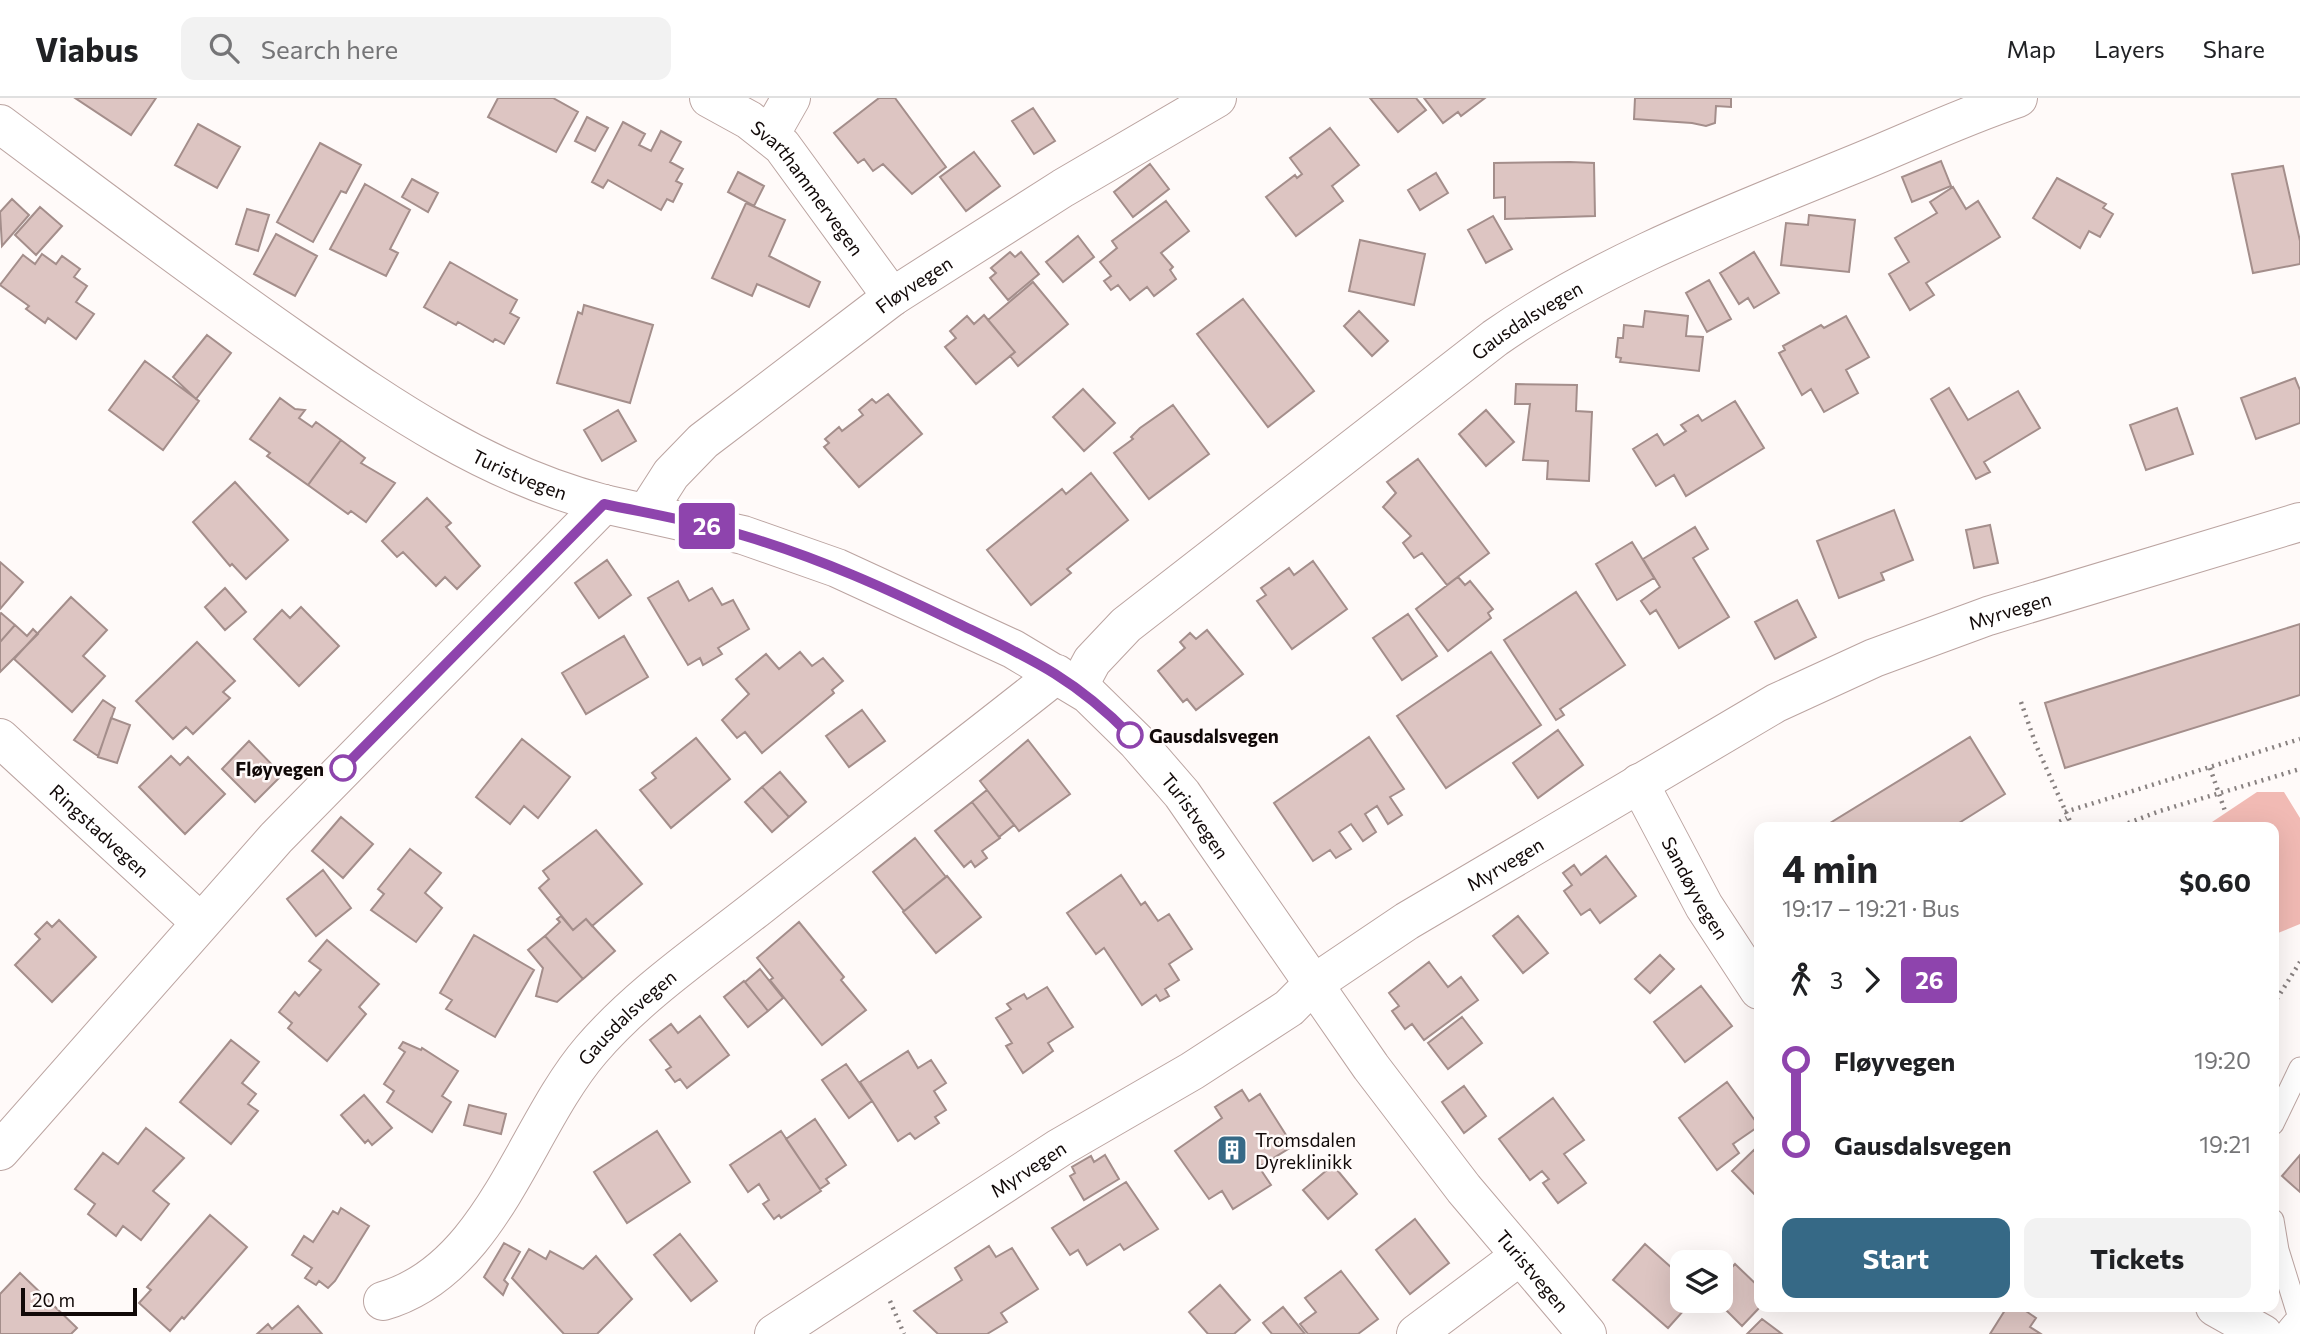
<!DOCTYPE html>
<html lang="en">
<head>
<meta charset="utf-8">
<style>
	body { margin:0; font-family:Commissioner,sans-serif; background:#f2f2f2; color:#202124; height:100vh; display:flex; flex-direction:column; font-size:26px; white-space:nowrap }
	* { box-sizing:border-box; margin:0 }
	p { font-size:23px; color:#757577 }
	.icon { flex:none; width:38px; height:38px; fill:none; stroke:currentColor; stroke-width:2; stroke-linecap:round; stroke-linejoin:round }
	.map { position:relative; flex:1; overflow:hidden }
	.details { position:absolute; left:1754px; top:724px; width:525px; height:490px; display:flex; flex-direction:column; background:#fff; border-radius:14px; box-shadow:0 7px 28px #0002 }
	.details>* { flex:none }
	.badge { padding:0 14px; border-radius:5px; font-size:24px; line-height:46px }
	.buttons { position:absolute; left:1670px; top:1152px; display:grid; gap:14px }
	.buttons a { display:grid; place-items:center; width:63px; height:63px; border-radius:14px; background:#fff; box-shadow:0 7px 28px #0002; font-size:35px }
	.scale { position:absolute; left:21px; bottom:18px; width:116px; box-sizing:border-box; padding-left:7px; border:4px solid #110908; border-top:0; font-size:19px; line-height:24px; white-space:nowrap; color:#110908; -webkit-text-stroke:5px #fffaf9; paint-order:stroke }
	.map>.badge { position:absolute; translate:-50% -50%; box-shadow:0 0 0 4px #fff }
	.legs { display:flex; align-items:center; gap:10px; height:77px; padding:0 28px; font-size:23px }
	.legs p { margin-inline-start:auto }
	.summary { display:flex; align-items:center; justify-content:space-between; height:119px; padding:0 28px }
	h1 { font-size:38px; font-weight:700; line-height:52px }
	.button { display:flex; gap:14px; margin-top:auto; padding:14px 28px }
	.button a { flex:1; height:80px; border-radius:14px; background:#366986; color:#fff; font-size:28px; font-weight:700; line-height:80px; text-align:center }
	.button a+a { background:#f2f2f2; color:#202124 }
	ul { padding:0 28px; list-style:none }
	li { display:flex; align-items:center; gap:24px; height:84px; font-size:26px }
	li i { display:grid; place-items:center; width:10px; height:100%; margin:0 9px; background:currentColor }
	li i::after { content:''; width:18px; height:18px; margin:-9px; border:5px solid; border-radius:50%; background:#fff }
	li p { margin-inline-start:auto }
	li:first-child i { background:linear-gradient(#0000 50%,currentColor 0) }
	li:last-child i { background:linear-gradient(currentColor 50%,#0000 0) }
	header { display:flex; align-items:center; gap:42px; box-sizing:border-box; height:98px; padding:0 35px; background:#fff; border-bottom:2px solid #e0e0e0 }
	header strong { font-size:33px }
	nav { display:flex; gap:38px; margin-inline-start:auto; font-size:24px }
	.search { width:490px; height:63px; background:#f2f2f2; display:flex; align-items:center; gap:18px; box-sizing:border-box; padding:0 24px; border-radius:14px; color:#757577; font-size:26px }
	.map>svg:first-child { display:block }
	.green { fill:#f1bab4 }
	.building { fill:#ddc5c2; stroke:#a48e8b; stroke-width:2 }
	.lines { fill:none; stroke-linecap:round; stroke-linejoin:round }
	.service-casing { stroke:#bba4a1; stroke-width:23 }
	.minor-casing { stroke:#bba4a1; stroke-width:40 }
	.tertiary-casing { stroke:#bba4a1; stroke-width:40 }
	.path { stroke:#888180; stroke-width:4.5; stroke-dasharray:2 5; stroke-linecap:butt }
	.service { stroke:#fff; stroke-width:21 }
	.minor { stroke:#fff; stroke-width:38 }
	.tertiary { stroke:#fff; stroke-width:38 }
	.line-1-casing { stroke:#fff; stroke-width:16 }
	.line-1 { stroke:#8e44ad; stroke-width:10 }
	.stop-1-dot { fill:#fff; stroke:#8e44ad; stroke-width:3.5 }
	.labels { text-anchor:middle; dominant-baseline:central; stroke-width:5; stroke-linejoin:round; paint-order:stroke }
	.street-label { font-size:19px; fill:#110908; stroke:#fffaf9 }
	.stop-label { font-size:19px; font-weight:bold; fill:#110908; stroke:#fffaf9; text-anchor:start }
	.poi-label { font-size:19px; fill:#110908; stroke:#fffaf9; text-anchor:start }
</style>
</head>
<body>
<header>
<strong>Viabus</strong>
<div class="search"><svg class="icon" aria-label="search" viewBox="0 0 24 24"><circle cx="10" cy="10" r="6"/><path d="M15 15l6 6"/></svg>Search here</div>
<nav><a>Map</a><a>Layers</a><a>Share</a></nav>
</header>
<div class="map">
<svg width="2300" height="1236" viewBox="0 0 2300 1236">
	<rect width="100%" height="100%" fill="#fffaf9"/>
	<!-- green -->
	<path class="green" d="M2257,694H2284L2300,720V826L2273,837V730H2203Z"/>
	<!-- building -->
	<path class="building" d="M75,0H156L131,37Z
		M498,0H553L578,14L556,54L488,19Z
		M879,0H895L946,69L912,96L883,66L873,73L864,61L858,65L834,35Z
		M1370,0H1416L1426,12L1398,34Z
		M1424,0H1485L1461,18L1458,14L1443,25Z
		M1635,0H1731V9L1716,8L1715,25L1706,28L1692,25L1634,21Z
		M1033,10L1055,43L1034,56L1012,23Z
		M587,19L608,30L595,53L575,43Z
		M623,24L645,36L639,47L651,53L661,33L681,44L670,64L683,71L676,83L682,86L673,104L667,101L661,112L608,82L603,90L592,84Z
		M198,26L240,49L217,90L175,67Z
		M1330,30L1359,67L1332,88L1343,103L1296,138L1266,99L1295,77L1297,80L1302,76L1290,60Z
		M320,45L361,67L346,95L341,93L313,144L277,124Z
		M974,54L1000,88L966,113L940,79Z
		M1941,63L1951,88L1912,104L1902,79Z
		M1570,64L1594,65L1595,118L1505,121V99L1494,100V65Z
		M1150,66L1169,91L1133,119L1114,94Z
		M2283,68L2300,143V166L2253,175L2232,76Z
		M738,74L764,88L754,108L728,94Z
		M1436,75L1448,95L1420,112L1408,92Z
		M2057,80L2106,106L2103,110L2113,116L2100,139L2089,133L2080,150L2033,120Z
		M412,81L438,95L428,114L402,99Z
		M365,86L410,112L390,151L398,155L386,178L330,151Z
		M1953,89L1966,111L1978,103L2000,139L1926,185L1934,197L1910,212L1889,176L1909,164L1895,140L1937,115L1930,104Z
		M12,101L29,117L2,148L0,114Z
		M1166,103L1189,133L1161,155L1173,169L1170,172L1176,181L1154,198L1147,189L1130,202L1118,187L1111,192L1104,183L1111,178L1100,164L1117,150L1112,143Z
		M746,105L785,122L769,158L820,184L809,209L757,186L752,198L712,180Z
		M40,109L62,128L36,157L15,137Z
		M247,111L269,117L258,153L236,146Z
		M1809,117L1855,122L1849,174L1781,167L1786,125L1808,127Z
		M1493,118L1512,151L1486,165L1468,132Z
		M276,136L317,158L295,198L254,176Z
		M1078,138L1094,159L1063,184L1046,164Z
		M1360,142L1425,156L1414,207L1349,193Z
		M1010,154L1015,159L1021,154L1039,176L1008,202L990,180L996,175L991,170Z
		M1754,154L1779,195L1754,210L1748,200L1739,206L1720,175Z
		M42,156L56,166L62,158L80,171L74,179L87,188L76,204L94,216L76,241L48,220L45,225L26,211L29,208L0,187L23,157L35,166Z
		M450,164L517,202L510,215L519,220L504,246L495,241L493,244L458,224L456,227L424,209Z
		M1709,182L1731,221L1707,234L1686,195Z
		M1033,184L1068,226L1018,268L1010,258L1015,254L988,222Z
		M1243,201L1314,293L1268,329L1197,236Z
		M584,207L653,227L630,305L557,285L578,214L582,216Z
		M1359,213L1388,243L1372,258L1344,228Z
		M1645,213L1688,218L1686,238L1703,239L1699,273L1620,264L1621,260L1616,259L1618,240H1623L1624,227L1643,229Z
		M984,217L1015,254L976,286L945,249L956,240L950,233L967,218L974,226Z
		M1846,218L1869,259L1846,272L1858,295L1824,314L1811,291L1802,297L1779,255L1785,252L1783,248L1821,227L1824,230Z
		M207,237L231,255L196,301L173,279Z
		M145,263L199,303L163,352L109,312Z
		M2295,280L2300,292V325L2256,341L2241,300Z
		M1516,286L1577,287L1576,313L1592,314L1589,383L1547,381L1548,363L1523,362L1530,306H1515Z
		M1949,290L1968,322L2018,293L2040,330L1984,364L1990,374L1976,381L1931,301Z
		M1083,291L1115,325L1084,353L1053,319Z
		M888,296L922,336L859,389L824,349L829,345L825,341L839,329L842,333L863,317L859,312L872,301L876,305Z
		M280,300L295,311L305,312L299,320L312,329L316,324L341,342L308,387L267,358L270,355L250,341Z
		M1735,303L1764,350L1686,398L1674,377L1656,388L1633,351L1657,336L1664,347L1686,333L1681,327L1698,317L1702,323Z
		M1173,307L1209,356L1149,401L1114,355L1133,341L1131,339L1140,330Z
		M2177,310L2193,356L2146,372L2130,327Z
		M618,312L636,343L602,363L584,332Z
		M1486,312L1514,344L1486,368L1459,336Z
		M341,342L365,360L361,365L395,385L366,424L351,413L348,416L308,387Z
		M1418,361L1489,455L1447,487L1422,455L1414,460L1403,445L1411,438L1383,409L1396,395L1387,384Z
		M1091,375L1128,422L1067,471L1071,475L1031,507L987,452L1062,391L1066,396Z
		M235,384L288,442L246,481L232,466L230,468L193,424Z
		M427,400L451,425L446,429L480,468L457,491L445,479L436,488L403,454L397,459L382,443Z
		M1894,412L1913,462L1881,475L1884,482L1839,500L1817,443Z
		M1990,427L1998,465L1974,470L1966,432Z
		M1695,429L1708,451L1693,460L1729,519L1679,550L1656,512L1650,516L1641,503L1660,489L1643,461Z
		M1632,444L1654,480L1617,502L1596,466Z
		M607,462L631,497L599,520L575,485Z
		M1313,463L1347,511L1292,551L1257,503L1266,497L1261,490L1289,470L1294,477Z
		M0,464L23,484L0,511Z
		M1458,479L1465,487L1470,483L1493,511L1488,515L1491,520L1448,553L1416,511Z
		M678,483L689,503L712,490L722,507L733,502L749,531L718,550L722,556L703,567L700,560L688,567L648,500Z
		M225,490L246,514L225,532L205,509Z
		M1576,494L1625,567L1560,611L1564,617L1556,622L1504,542Z
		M71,499L107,532L83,558L105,578L72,614L14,561Z
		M1797,502L1816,539L1775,561L1755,524Z
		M301,509L339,548L299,588L254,541L282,512L290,520Z
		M1,515L15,527L0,544V516Z
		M1408,516L1437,558L1402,582L1373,540Z
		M2300,526V597L2065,670L2045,605Z
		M15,527L27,538L33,531L38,536L0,574V544Z
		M1207,532L1243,576L1196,612L1187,601L1183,604L1158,573L1185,550L1180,544L1190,535L1196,541Z
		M624,538L648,579L586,616L562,575Z
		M197,544L235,583L223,594L230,600L193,636L186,629L173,641L136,603Z
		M800,554L812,568L823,560L843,583L832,592L834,595L762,655L745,634L737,640L722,622L749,596L736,581L766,556L779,571Z
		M1491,554L1541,627L1446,690L1397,618Z
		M103,602L115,610L98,658L74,642Z
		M862,612L885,643L849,669L826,638Z
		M111,620L130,627L117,665L98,659Z
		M1558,632L1583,667L1538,700L1513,665Z
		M1369,639L1404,691L1390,699L1402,717L1388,726L1377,708L1365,716L1376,734L1363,743L1351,726L1339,734L1351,751L1336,760L1330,752L1313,763L1274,705Z
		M1970,639L2005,696L1951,730H1822Z
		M696,640L730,681L671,730L640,692L656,680L652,675Z
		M522,641L570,679L538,720L524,708L510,726L476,699Z
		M1028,642L1070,696L1019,733L980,683Z
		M249,643L282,677L255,704L222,671Z
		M171,658L180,667L188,659L225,696L185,736L139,689Z
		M780,674L806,704L789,719L762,689Z
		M762,689L789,719L772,734L745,704Z
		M987,692L1014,727L999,739L972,704Z
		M972,704L1000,740L982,753L987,760L975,769L971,763L964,769L935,733Z
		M341,719L373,746L343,780L312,753Z
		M596,732L642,786L592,828L586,821L573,832L539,790L549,781L543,773Z
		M915,740L946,779L904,813L873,774Z
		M410,751L441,775L425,795L442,810L416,844L371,812L384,796L378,791Z
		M1606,758L1636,798L1600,825L1590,811L1581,817L1564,793L1572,787L1563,775L1574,767L1581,777Z
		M323,772L351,810L316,838L287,801Z
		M1121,777L1141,807L1145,804L1158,823L1169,816L1192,851L1169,866L1179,882L1165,891L1169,898L1160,903L1156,897L1142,907L1104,850L1096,856L1067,815Z
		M947,778L981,819L936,855L903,814Z
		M561,818L573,832L586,821L615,853L583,881L545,838L560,824L557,821Z
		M1518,818L1548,855L1523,875L1493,838Z
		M59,822L96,859L52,904L15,867L40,841L35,836L47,824L52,829Z
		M799,824L844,879L841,882L866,912L822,947L770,882L773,880L757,860Z
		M474,837L534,872L495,939L446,911L452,902L440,895Z
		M545,838L583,881L557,904L536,898L543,870L528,852Z
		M327,842L379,886L359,909L366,916L327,963L288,930L292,925L279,914L295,894L299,898L321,872L309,863Z
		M1660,857L1674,871L1650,895L1635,881Z
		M1429,864L1448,889L1461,879L1478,902L1424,942L1412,926L1405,931L1392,913L1399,908L1389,895Z
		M760,871L783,900L768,913L745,884Z
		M744,883L768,913L748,929L724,899Z
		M1701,888L1732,928L1685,964L1654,924Z
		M1047,889L1073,929L1048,945L1053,953L1023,975L1006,948L1012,945L996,920L1011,911L1007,906L1024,896L1027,901Z
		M700,918L729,957L687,990L680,981L675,984L666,972L671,969L650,942L671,926L678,935Z
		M1462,919L1482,945L1448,971L1428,945Z
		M231,942L259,964L242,985L256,996L248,1006L258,1013L231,1046L180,1004Z
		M403,944L421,952L422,950L458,973L442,998L451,1004L432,1034L387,1004L394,993L384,986L405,954L399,950Z
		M908,953L918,970L931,962L946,985L934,993L946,1012L935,1019L939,1025L915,1041L910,1035L898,1043L860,984Z
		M846,966L872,1003L849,1020L822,982Z
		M1727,984L1759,1028L1733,1046L1739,1055L1717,1072L1679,1020Z
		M1464,988L1486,1018L1464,1035L1442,1004Z
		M1242,992L1249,1003L1260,996L1293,1048L1259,1069L1271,1087L1233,1111L1222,1093L1209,1101L1175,1053L1222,1020L1215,1009Z
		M364,997L392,1030L372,1047L368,1042L365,1045L341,1017Z
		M1553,1000L1584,1042L1564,1056L1586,1085L1558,1105L1543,1085L1549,1081L1542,1073L1530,1082L1499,1041Z
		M469,1007L506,1016L501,1036L464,1027Z
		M815,1021L846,1067L826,1081L829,1085L820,1091L786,1041Z
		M146,1030L184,1060L153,1093L169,1106L141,1142L123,1128L116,1138L88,1116L95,1106L75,1091L103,1055L118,1066Z
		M657,1033L690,1084L627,1125L594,1074Z
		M781,1033L821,1093L781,1120L779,1117L774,1121L763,1106L769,1102L759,1086L748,1094L730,1067Z
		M1754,1052L1759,1057V1101L1732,1073Z
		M1105,1057L1119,1081L1084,1102L1070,1078L1075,1075L1072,1069L1091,1058L1094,1064Z
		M2300,1057V1094L2282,1078Z
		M1333,1067L1357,1096L1328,1121L1303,1092Z
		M1126,1084L1158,1131L1124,1152L1120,1146L1087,1167L1078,1152L1070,1157L1052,1130Z
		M341,1110L369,1128L335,1183L328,1190L319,1183L316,1187L305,1180L312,1170L292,1157L304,1138L313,1144L333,1113L338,1116Z
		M210,1117L247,1149L184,1221L182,1219L170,1233L139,1205L151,1192L147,1189Z
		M1415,1121L1449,1165L1410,1196L1376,1152Z
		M680,1136L717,1183L691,1203L654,1157Z
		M504,1145L520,1154L504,1182L508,1186L503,1197L484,1179Z
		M1645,1146L1682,1179V1202H1693L1668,1230L1613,1182Z
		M989,1148L996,1159L1012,1150L1038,1191L1001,1215L1007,1224L987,1236H938L914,1213L962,1182L955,1170Z
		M529,1151L546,1161L550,1153L583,1171L596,1158L632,1201L597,1236H564L512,1180Z
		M1735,1166L1759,1189L1760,1209L1742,1228L1716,1202H1720V1182Z
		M1341,1173L1378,1221L1358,1236H1308L1300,1226L1316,1214L1305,1200Z
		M20,1175L77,1230L71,1236H0V1196Z
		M1220,1187L1250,1222L1234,1236H1208L1189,1214Z
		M298,1208L322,1236H257L268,1226L272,1231Z
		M1283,1209L1305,1236H1272L1263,1225Z
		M2007,1209H2020L2036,1220L2030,1229L2041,1236H1990Z
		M1762,1221L1782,1236H1747Z"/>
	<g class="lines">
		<!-- service casing -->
		<g class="service-casing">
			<path id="service" d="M2273,1026L2300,970
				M2273,1122L2278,1152L2300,1223"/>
		</g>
		<!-- minor casing -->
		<g class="minor-casing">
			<g id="minor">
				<path id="s1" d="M709,0L749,22L782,48L892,199"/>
				<path id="s2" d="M0,26C98,99 195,173 296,243C393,311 488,376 604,406"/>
				<path d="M770,37L791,0"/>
				<path id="s3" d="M646,415L671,376L703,343L892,199L1063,90L1217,0"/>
				<path id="s4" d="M1078,589L1092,563L1126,527L1495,240C1601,166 1725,119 1845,70C1903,47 1958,20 2018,0"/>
				<path id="s5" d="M0,640L200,824"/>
				<path id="s6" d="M1639,685L1704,808L1759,892"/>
				<path d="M0,1053L276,740L604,406"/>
				<path id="s7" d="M383,1203C492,1172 524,1030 591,952C639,896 703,853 761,807C859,730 959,654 1057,576"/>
				<path d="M2215,1209L2263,1236"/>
				<path id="s8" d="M774,1236L1059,1050L1192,973L1289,910L1312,887L1407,823L1776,605L1874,560L1988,518L2300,424"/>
				<path d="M1416,1236L1520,1158"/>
				<path d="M2295,1236L2300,1230"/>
			</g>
		</g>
		<!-- tertiary casing -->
		<g class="tertiary-casing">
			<g id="tertiary">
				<path id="s9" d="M604,406L743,437L837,470L1013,551L1088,596L1137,644L1182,696L1371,969L1464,1091L1587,1236"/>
			</g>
		</g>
		<!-- path -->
		<path class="path" d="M2021,604L2036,647L2073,730
			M2210,670L2225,713
			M2065,714L2300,641
			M2047,730L2067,720
			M2115,730L2160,713L2300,671
			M2273,907L2300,864
			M890,1203L904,1236"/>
		<!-- service -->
		<use href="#service" class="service"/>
		<!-- minor -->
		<use href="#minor" class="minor"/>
		<!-- tertiary -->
		<use href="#tertiary" class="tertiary"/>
	</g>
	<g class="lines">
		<!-- line-1 casing -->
		<g class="line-1-casing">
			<path id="line-1" d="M343,670L604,406C651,416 699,424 745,438C819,460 888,491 957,525C1029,560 1073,579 1130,637"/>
		</g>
		<!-- line-1 -->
		<use href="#line-1" class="line-1"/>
	</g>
	<!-- icons -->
	<defs>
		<g id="building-square" transform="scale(1.575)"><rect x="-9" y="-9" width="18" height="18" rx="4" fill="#366986" stroke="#fffaf9"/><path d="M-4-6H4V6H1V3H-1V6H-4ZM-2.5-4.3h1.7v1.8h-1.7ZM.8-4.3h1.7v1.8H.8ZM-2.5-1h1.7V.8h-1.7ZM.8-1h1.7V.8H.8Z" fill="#fff"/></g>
	</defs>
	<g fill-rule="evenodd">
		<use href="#building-square" x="1232" y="1052"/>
	</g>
	<!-- markers -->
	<g class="stop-1-dot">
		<circle cx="1130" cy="637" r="12"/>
		<circle cx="343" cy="670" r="12"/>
	</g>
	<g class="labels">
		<!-- street labels -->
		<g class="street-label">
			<text stroke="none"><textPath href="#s1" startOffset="136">Svarthammervegen</textPath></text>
			<text stroke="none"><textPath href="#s3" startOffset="355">Fløyvegen</textPath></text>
			<text stroke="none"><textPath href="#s4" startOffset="583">Gausdalsvegen</textPath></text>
			<text stroke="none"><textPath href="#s2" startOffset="628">Turistvegen</textPath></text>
			<text stroke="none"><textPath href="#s8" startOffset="1437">Myrvegen</textPath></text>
			<text stroke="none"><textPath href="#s9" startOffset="686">Turistvegen</textPath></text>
			<text stroke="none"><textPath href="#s5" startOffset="136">Ringstadvegen</textPath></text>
			<text stroke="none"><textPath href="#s8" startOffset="870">Myrvegen</textPath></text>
			<text stroke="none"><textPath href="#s6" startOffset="119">Sandøyvegen</textPath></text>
			<text stroke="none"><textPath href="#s7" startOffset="382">Gausdalsvegen</textPath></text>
			<text stroke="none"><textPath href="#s8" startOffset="303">Myrvegen</textPath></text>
			<text stroke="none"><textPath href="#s9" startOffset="1253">Turistvegen</textPath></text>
		</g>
		<!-- stop labels -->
		<g class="stop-label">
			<text x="1149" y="637">Gausdalsvegen</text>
			<text x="324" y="670" text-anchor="end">Fløyvegen</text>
		</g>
		<!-- poi labels -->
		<g class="poi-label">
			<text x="1255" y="1041">Tromsdalen<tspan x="1255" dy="22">Dyreklinikk</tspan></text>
		</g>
	</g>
</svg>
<div class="buttons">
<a><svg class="icon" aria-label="layers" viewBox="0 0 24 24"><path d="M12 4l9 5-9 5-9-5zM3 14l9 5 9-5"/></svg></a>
</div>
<div class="scale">20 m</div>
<b class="badge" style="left:707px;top:428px;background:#8e44ad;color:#fff">26</b>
<section class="details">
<div class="summary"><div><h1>4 min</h1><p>19:17 – 19:21 · Bus</p></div><b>$0.60</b></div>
<div class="legs"><svg class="icon" aria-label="walk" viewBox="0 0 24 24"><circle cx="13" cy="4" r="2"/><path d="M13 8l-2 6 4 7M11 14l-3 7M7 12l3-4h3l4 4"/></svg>3<svg class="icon" aria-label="forward" viewBox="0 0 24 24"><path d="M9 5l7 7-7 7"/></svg><b class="badge" style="background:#8e44ad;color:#fff">26</b></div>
<ul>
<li><i style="color:#8e44ad"></i><b>Fløyvegen</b><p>19:20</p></li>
<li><i style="color:#8e44ad"></i><b>Gausdalsvegen</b><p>19:21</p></li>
</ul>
<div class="button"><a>Start</a><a>Tickets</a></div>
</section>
</div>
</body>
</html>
